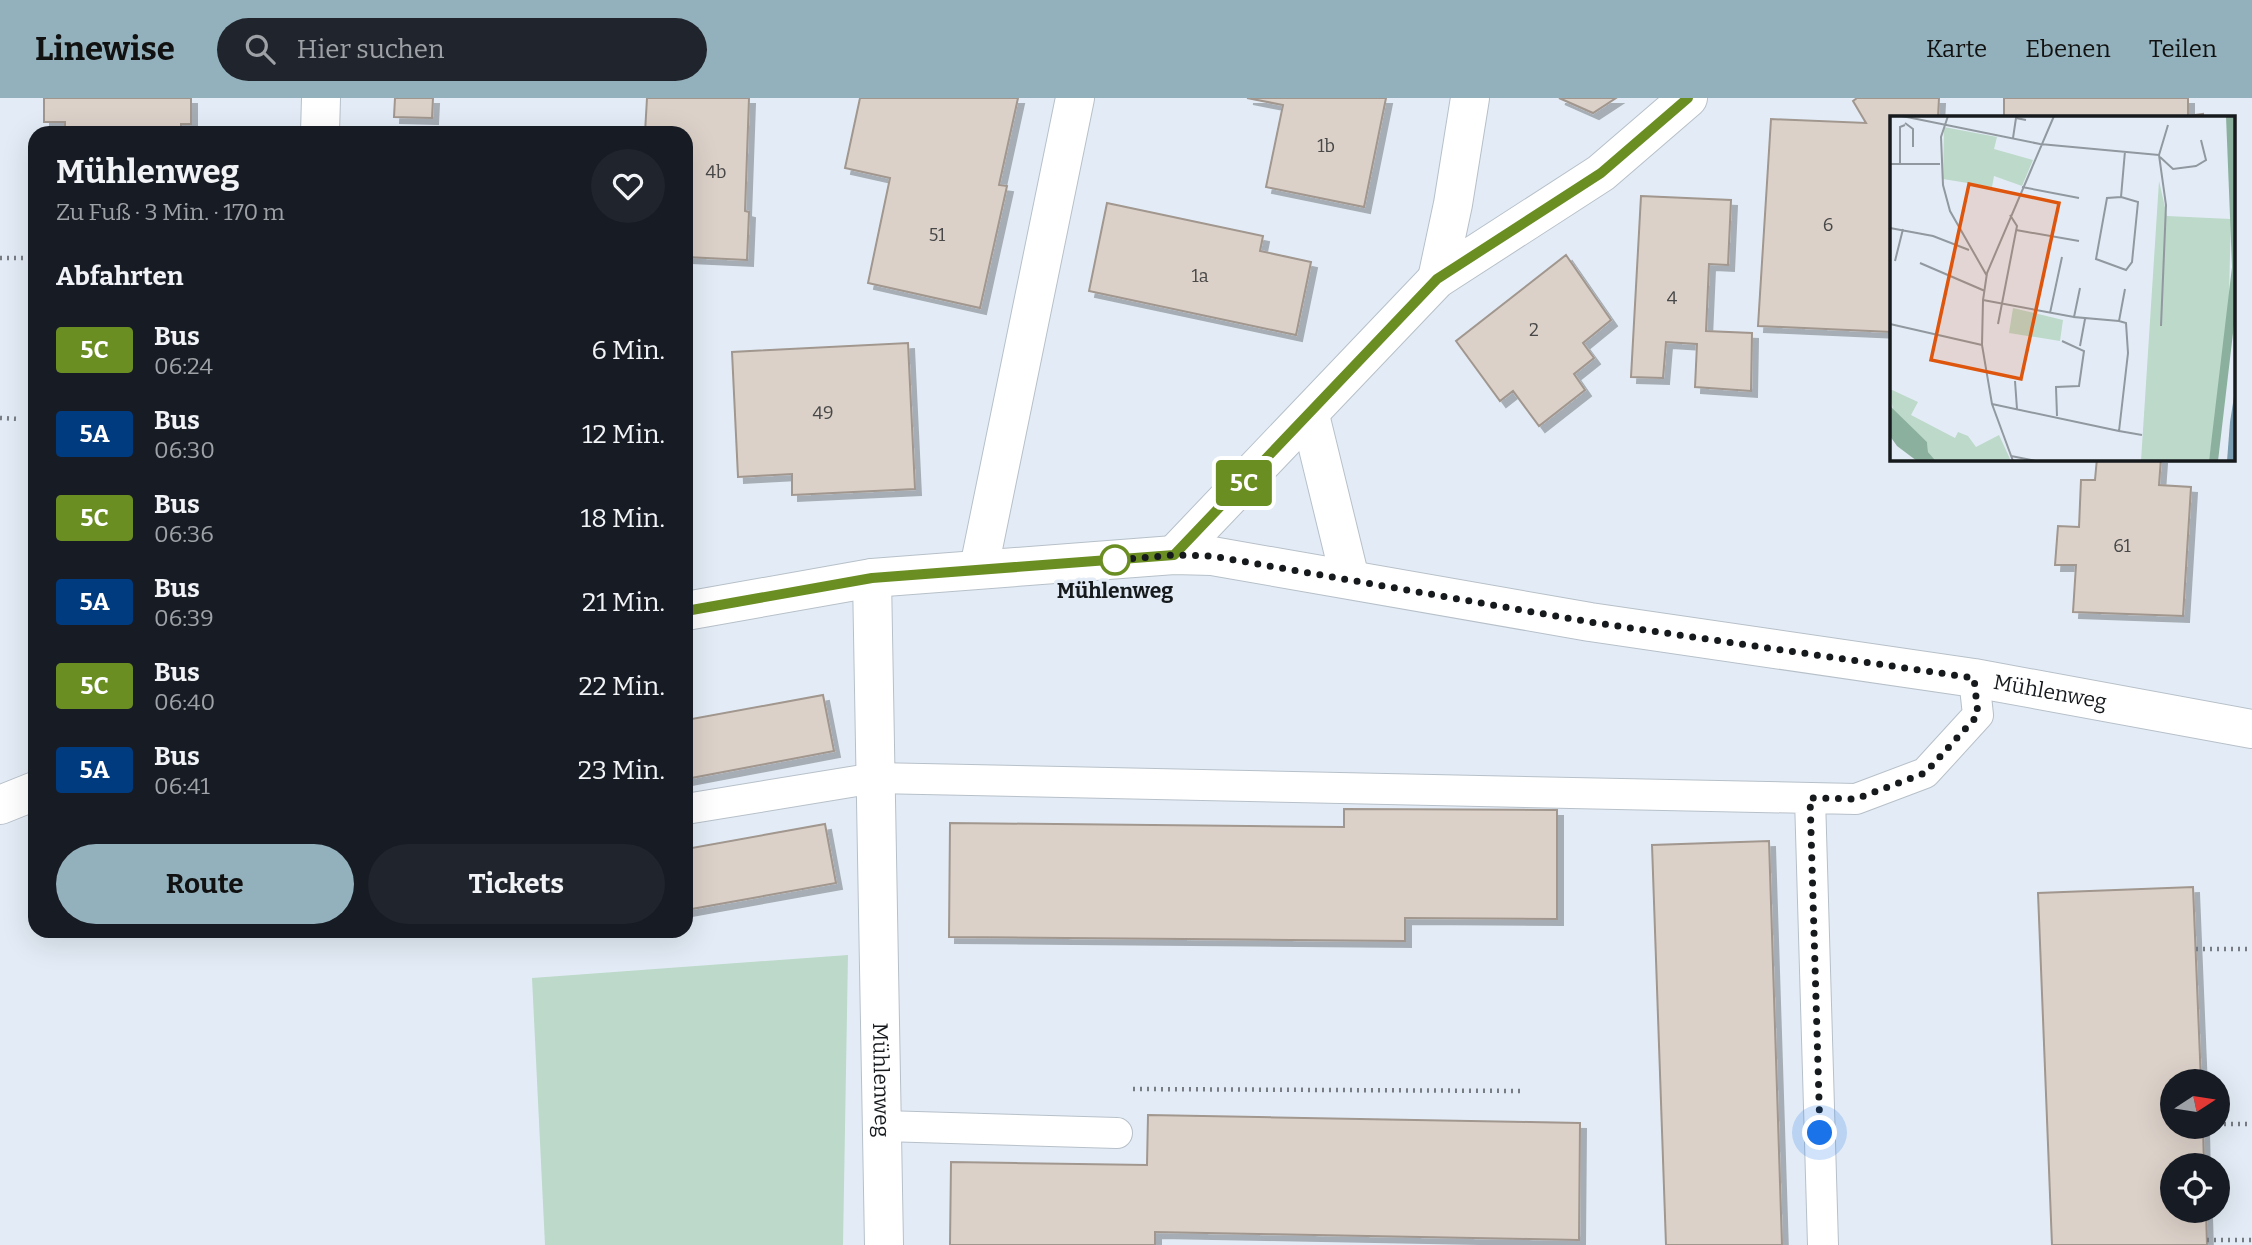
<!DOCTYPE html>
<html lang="de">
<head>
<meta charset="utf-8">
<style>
	body { margin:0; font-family:Bitter,serif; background:#20242c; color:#f1f3f6; height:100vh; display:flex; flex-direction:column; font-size:26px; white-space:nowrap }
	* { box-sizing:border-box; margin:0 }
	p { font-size:23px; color:#9ea1a6 }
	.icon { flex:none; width:38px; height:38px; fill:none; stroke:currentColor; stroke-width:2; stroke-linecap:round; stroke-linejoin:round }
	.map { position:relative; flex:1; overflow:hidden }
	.details { position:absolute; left:28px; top:28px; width:665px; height:812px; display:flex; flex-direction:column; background:#171b24; border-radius:21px; box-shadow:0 7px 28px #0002 }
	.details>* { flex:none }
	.badge { padding:0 14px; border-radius:5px; font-size:24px; line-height:46px }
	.needle { width:46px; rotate:78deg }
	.buttons { position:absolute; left:2160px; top:971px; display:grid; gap:14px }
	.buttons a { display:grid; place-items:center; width:70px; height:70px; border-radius:50%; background:#171b24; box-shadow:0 7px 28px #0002; font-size:35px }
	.you { position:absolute; width:35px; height:35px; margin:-18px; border:5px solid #fff; border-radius:50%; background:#1a73e8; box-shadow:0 0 0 10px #1a73e833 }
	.map>.badge { position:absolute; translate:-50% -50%; box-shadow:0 0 0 4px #fff }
	h2 { padding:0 28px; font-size:26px; line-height:63px }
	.round { display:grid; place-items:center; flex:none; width:74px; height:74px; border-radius:37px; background:#20242c }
	.overview { display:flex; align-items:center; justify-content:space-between; height:119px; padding:0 28px }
	h1 { font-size:33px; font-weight:700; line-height:52px }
	.action { display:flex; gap:14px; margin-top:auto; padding:14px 28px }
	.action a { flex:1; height:80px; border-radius:42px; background:#93b1bc; color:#111; font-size:28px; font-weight:700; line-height:80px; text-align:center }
	.action a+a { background:#20242c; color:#f1f3f6 }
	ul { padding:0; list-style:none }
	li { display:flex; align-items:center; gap:21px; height:84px; padding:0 28px }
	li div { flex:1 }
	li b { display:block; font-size:26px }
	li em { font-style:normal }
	li .badge { min-width:77px; font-weight:700; text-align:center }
	header { display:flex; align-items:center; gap:42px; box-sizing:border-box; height:98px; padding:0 35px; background:#93b1bc; color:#111 }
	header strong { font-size:33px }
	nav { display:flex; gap:38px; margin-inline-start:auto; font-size:24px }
	.search { width:490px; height:63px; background:#20242c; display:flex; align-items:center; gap:18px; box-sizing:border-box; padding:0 24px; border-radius:38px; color:#9ea1a6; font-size:26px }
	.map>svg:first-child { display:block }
	.green { fill:#bdd9ca }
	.building { fill:#dcd1c9; stroke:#a1978f; stroke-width:2; filter:url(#shadow) }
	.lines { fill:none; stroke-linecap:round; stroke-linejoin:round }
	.lane-casing { stroke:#b7c0c9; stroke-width:32 }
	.street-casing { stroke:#b7c0c9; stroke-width:40 }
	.path { stroke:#767c82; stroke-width:4.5; stroke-dasharray:2 5; stroke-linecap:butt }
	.lane { stroke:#fff; stroke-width:30 }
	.street { stroke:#fff; stroke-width:38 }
	.line-casing { stroke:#fff; stroke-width:16 }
	.line { stroke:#6b8e23; stroke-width:10 }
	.walk { stroke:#161a1d; stroke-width:7; stroke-dasharray:0 12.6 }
	.stop-dot { fill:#fff; stroke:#6b8e23; stroke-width:3.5 }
	.labels { text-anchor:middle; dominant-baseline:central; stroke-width:7; stroke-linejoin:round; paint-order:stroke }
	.number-label { font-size:18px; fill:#484848 }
	.stop-label { font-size:21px; font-weight:bold; fill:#161a1d; stroke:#e3ecf6 }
	.street-label { font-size:21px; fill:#161a1d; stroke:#e3ecf6 }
	.inset-road { fill:none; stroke:#91989f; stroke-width:2 }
	.view { fill:#de560d; fill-opacity:0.15; stroke:#de560d; stroke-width:3.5 }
	.inset-edge { fill:none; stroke:#161a1d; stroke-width:3.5 }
</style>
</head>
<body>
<header>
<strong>Linewise</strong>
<div class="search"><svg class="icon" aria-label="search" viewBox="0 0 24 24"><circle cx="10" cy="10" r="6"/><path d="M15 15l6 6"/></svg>Hier suchen</div>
<nav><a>Karte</a><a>Ebenen</a><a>Teilen</a></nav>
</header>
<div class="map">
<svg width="2252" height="1147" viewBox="0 0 2252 1147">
	<defs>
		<filter id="shadow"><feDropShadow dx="6" dy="6" stdDeviation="0" flood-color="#0004"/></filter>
	</defs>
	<rect width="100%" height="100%" fill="#e3ecf6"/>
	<!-- green -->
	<path class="green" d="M848,857L843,1147H545L532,880Z"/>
	<!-- building -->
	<path class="building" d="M44,0H191V26H181V35H65V24H44Z
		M395,0H433L432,20L394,19Z
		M647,0H749L745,113L749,114L747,162L686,159V35H645Z
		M860,0H1018L999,87L1007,88L980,210L868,185L890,80L845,70Z
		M1247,0H1386L1364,109L1266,89L1283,7Z
		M1559,0H1616L1593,15Z
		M1857,0H1939L1938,19H1892V234L1758,228L1771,21L1866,25L1853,3Z
		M2004,0H2188V18L2203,16V19H1995L2004,18Z
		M1641,98L1731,102L1728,167L1709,166L1706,233L1752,235L1751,293L1695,289L1697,246L1666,244L1663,280L1631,279Z
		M1107,105L1263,138L1260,153L1311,164L1296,237L1089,193Z
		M1566,157L1611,222L1583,245L1594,260L1574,276L1585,292L1539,328L1513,293L1500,303L1456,243Z
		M908,245L915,391L792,397V376L738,379L732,254Z
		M35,262V389H33Z
		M2097,360H2161L2159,387L2191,389L2183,518L2073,514L2076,467H2055L2058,428L2079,429L2081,382H2095Z
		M823,597L834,653L686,681V622Z
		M1344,711L1557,712V821L1405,820V843L949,839L950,725L1344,729Z
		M825,726L836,785L686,812V751Z
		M1769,743L1782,1147H1666L1652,747Z
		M2193,789L2201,984H2172V1029H2203L2204,1068H2172V1113H2206L2207,1147H2052L2038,795Z
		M1148,1017L1580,1025L1579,1142L1155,1134V1147H950L951,1064L1147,1067Z"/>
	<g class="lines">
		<!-- lane casing -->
		<g class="lane-casing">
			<path id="lane" d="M1810,700L1823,1147
				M686,711L875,680L1856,701L1925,675L1978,617L1974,580
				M883,1028L1117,1035"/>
		</g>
		<!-- street casing -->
		<g class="street-casing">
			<g id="street">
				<path d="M320,35L321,0"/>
				<path d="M1437,181L1453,106L1470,0"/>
				<path d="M1310,317L1350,481"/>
				<path d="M1174,457L1437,181L1601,75L1688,0"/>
				<path d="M979,470L1075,0"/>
				<path id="s1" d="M872,480L884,1147"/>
				<path id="s2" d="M686,513L872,480L1174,457L1212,458L1590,524L1974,580L2252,631"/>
				<path d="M0,707L35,693"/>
			</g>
		</g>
		<!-- path -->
		<path class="path" d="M0,160H33
			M0,320L20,321
			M2196,851H2252
			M1133,991L1524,993
			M2217,1026H2252
			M2207,1142H2252"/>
		<!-- lane -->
		<use href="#lane" class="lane"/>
		<!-- street -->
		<use href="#street" class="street"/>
	</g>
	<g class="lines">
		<!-- line casing -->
		<g class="line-casing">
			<path id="line" d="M686,513L872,480L1174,457L1437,181L1601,75L1688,0"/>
		</g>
		<!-- line -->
		<use href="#line" class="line"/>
		<!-- walk -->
		<path class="walk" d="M1115,462L1105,463L1174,457L1212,458L1590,524L1974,580L1978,617L1925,675L1856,701L1810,700L1820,1035"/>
	</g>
	<!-- markers -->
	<circle class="stop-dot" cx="1115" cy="462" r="14"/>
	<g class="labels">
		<!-- number labels -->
		<g class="number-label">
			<text x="1326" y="48">1b</text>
			<text x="716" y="74">4b</text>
			<text x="1828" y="127">6</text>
			<text x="937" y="137">51</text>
			<text x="1200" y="178">1a</text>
			<text x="1672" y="200">4</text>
			<text x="1534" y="232">2</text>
			<text x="823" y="315">49</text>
			<text x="2122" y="448">61</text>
		</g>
		<!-- stop labels -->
		<g class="stop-label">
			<text x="1115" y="493">Mühlenweg</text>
		</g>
		<!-- street labels -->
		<g class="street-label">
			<text stroke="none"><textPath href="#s2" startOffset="1379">Mühlenweg</textPath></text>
			<text stroke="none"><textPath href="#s1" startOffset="502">Mühlenweg</textPath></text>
		</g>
	</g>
	<!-- overview -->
	<g transform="translate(1890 18)">
		<rect width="345" height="345" fill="#e3ecf6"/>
		<path d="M54,11L107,21L104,33L143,44L132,70L104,60L102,71L53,63ZM269,65L277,100L341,103L338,215L319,345H251ZM123,192L173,204L170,225L119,217ZM0,273L28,286L21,299L65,322L68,316L78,320L86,331L109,319L121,345L45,344L38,336L37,326L3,295Z" fill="#bdd9ca"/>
		<path d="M336,0H344L345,11V200L328,345H319L342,151ZM0,290L37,326L38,336L45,344L57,345H27L7,330L0,320Z" fill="#8bb09d"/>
		<path d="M345,274V345H337L340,306Z" fill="#7a9db1"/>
		<path class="inset-road" d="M12,0L150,28L269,39M58,0L51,21L53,69L60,95L97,160M103,0H126M15,7L23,13V31M123,22L126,2L136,4M269,39L276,89L271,210M269,39L278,9M270,41L283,53L306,50L316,44L311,24M0,48H50M10,48V11L15,9M132,71L189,82M231,81L248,86L242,146L236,154L206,143L217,82L231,81L235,35M0,112L43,120L79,134M126,114L189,125M5,145L13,113M30,147L95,175M190,172L184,201L229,205M93,184L184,201M160,197L172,141M0,208L92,229M108,208L127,110L120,99M190,230L195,203M125,265L127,293M102,288L229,315L238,237L236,207L229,205L235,173M167,300L166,271L189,270L194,235L172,225M229,315L252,319M121,340L146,345M123,345L102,288L92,229L93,184L97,157L164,0"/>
		<path class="view" d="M79,68L169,87L131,263L41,244Z"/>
		<rect width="345" height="345" class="inset-edge"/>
	</g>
</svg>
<div class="buttons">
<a><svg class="needle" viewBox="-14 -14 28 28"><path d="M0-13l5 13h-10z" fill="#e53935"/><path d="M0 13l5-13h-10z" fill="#9ea1a6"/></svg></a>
<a><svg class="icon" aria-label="locate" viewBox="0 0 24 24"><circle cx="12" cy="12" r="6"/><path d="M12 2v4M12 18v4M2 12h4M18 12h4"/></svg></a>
</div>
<div class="you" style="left:1820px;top:1035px"></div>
<b class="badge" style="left:1244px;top:385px;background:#6b8e23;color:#fff">5C</b>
<section class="details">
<div class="overview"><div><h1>Mühlenweg</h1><p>Zu Fuß · 3 Min. · 170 m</p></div><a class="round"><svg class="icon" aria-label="heart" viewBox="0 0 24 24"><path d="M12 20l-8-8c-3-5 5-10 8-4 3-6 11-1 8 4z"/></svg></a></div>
<h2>Abfahrten</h2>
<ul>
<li><span class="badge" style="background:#6b8e23;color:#fff">5C</span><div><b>Bus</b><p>06:24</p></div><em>6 Min.</em></li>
<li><span class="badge" style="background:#003b80;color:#fff">5A</span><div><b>Bus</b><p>06:30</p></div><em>12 Min.</em></li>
<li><span class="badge" style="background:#6b8e23;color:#fff">5C</span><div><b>Bus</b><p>06:36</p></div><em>18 Min.</em></li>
<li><span class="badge" style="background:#003b80;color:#fff">5A</span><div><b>Bus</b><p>06:39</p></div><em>21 Min.</em></li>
<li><span class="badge" style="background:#6b8e23;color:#fff">5C</span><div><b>Bus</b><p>06:40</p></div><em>22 Min.</em></li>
<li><span class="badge" style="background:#003b80;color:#fff">5A</span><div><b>Bus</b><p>06:41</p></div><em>23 Min.</em></li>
</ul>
<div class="action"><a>Route</a><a>Tickets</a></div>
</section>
</div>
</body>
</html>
